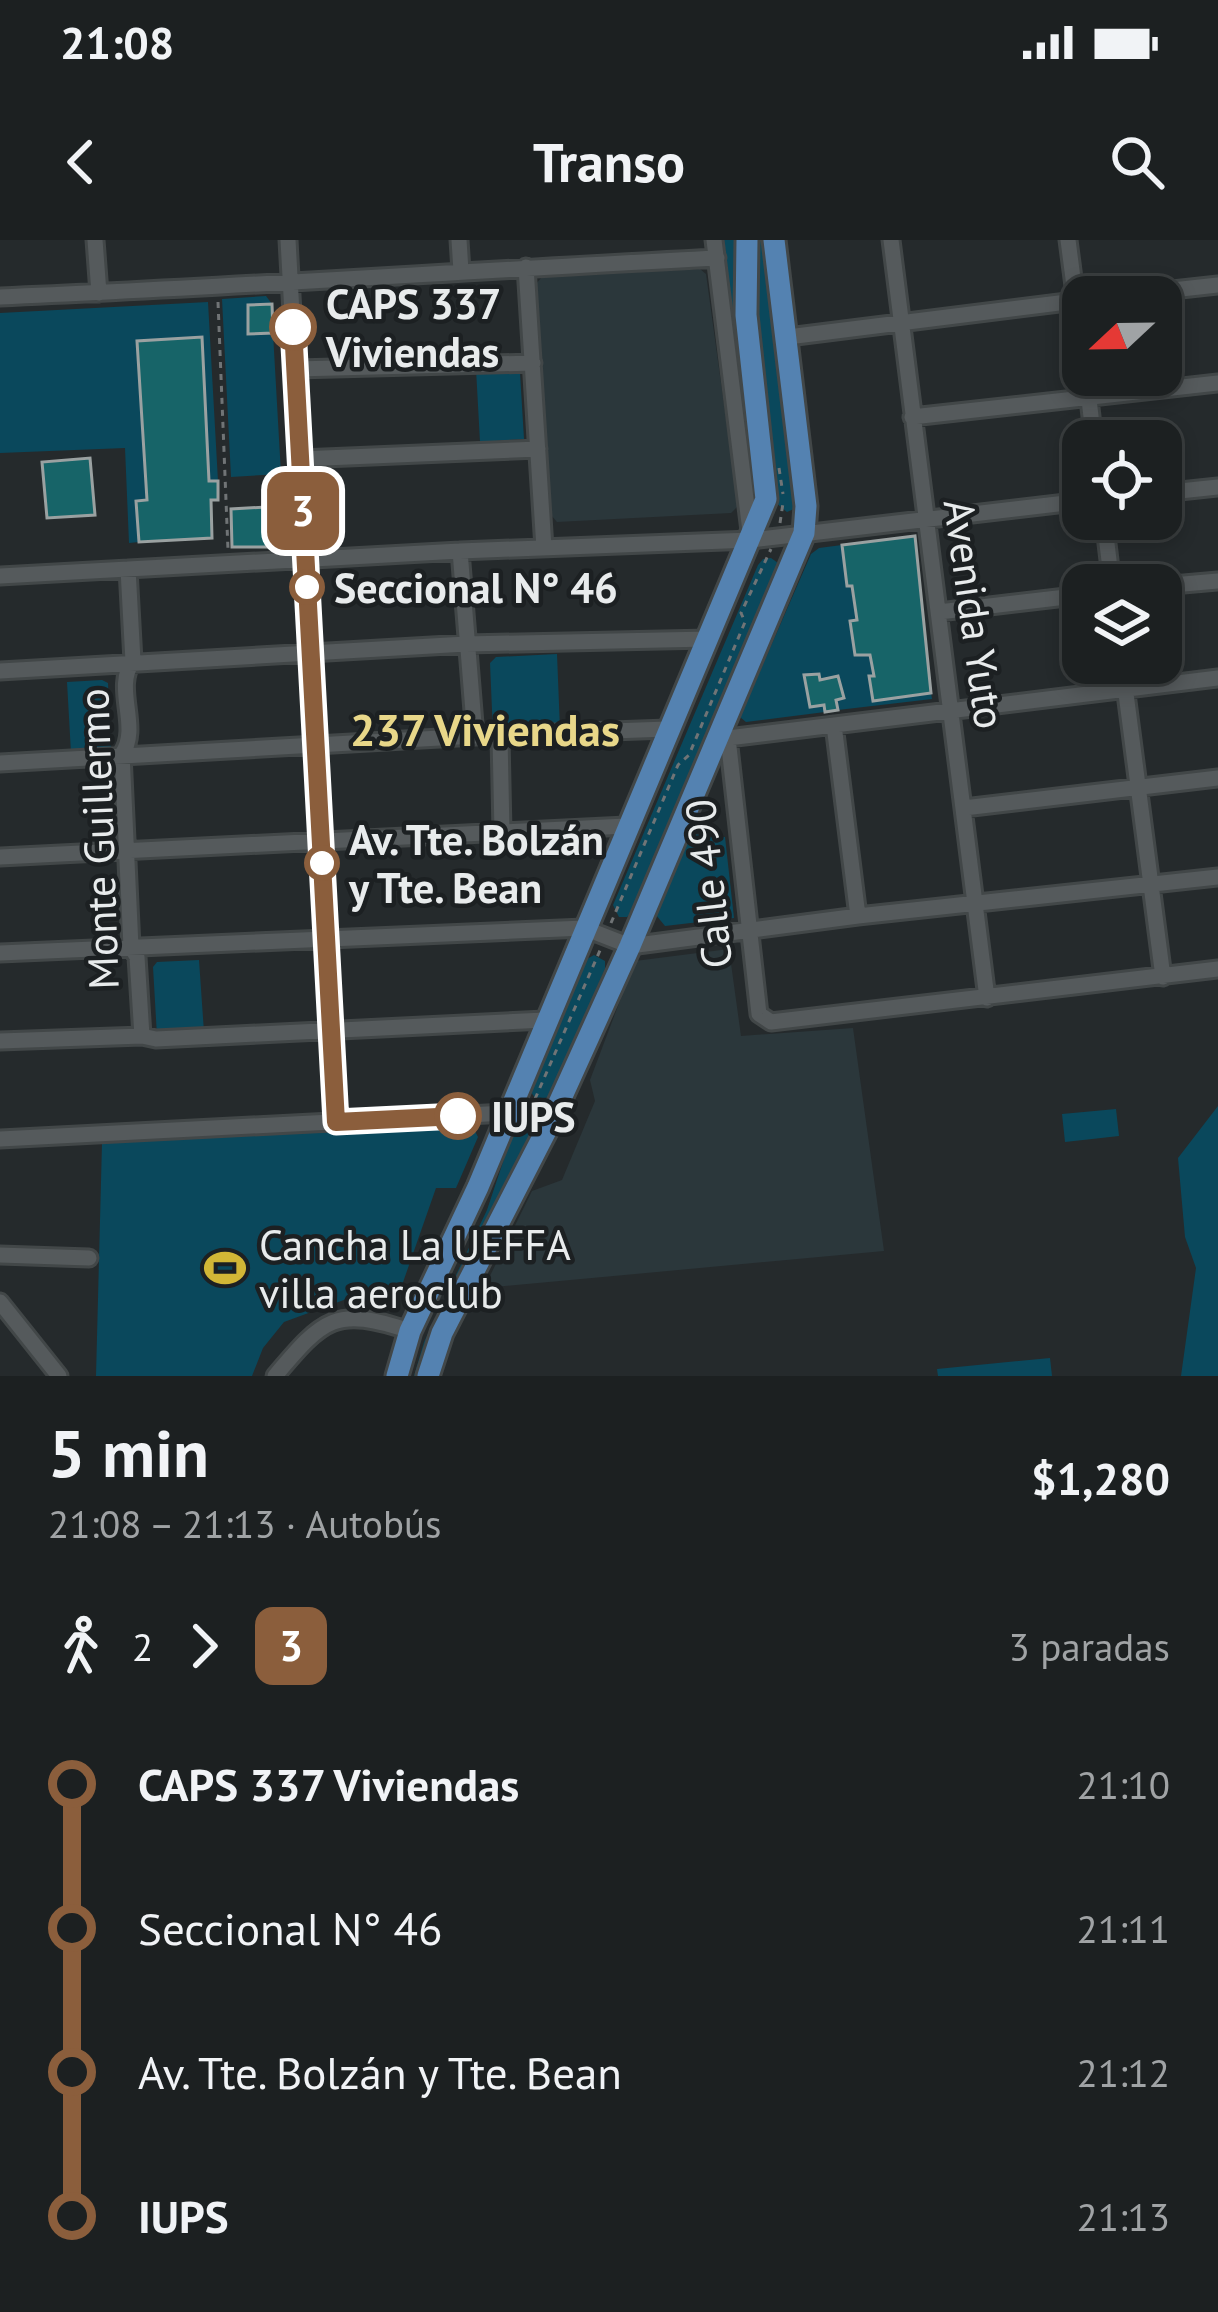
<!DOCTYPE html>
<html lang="es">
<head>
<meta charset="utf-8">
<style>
	body { margin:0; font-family:"PT Sans",sans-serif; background:#292d2e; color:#f1f3f6; height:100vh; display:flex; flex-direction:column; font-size:45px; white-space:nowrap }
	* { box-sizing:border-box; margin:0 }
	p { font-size:39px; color:#a0a3a5 }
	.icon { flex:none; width:66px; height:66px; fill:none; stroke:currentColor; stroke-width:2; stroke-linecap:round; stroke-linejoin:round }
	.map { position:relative; height:1136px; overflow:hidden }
	.panel { display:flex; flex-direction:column; background:#1c2021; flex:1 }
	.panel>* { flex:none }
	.badge { padding:0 24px; border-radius:18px; font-size:42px; line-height:78px }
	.needle { width:78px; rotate:248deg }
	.tools { position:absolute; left:1062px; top:36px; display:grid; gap:24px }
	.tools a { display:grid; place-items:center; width:120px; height:120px; border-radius:24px; background:#1c2021; box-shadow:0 6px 18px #0003,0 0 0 3px #3a3e3f; font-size:60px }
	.map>.badge { position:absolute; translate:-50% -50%; box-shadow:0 0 0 6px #fff }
	.legs { display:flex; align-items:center; gap:18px; height:132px; padding:0 48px; font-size:39px }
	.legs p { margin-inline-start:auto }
	.head { display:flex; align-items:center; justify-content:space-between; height:204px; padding:0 48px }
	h1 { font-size:66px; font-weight:600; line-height:90px }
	ul { padding:0 48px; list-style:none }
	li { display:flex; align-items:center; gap:42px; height:144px; font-size:45px }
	li i { display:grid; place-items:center; width:18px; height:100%; margin:0 15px; background:currentColor }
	li i::after { content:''; width:30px; height:30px; margin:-15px; border:9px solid; border-radius:50%; background:#1c2021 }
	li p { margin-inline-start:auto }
	li:first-child i { background:linear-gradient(#0000 50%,currentColor 0) }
	li:last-child i { background:linear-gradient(currentColor 50%,#0000 0) }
	.status { display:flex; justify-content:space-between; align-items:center; height:84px; padding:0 60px; background:#1c2021; direction:ltr }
	.status svg { height:33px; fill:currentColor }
	header { display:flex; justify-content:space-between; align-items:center; height:156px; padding:0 48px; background:#1c2021; font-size:54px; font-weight:600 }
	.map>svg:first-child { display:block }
	.built { fill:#2b373b }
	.green { fill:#0a485c }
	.building { fill:#176468; stroke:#9aa1a1; stroke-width:3 }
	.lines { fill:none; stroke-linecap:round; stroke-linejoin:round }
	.minor-casing { stroke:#424748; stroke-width:21 }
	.major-casing { stroke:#424748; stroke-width:27 }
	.path { stroke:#707476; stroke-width:3; stroke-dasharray:6 6; stroke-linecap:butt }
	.minor { stroke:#555a5c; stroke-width:15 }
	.major { stroke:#5482b1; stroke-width:21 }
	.line-1-casing { stroke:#fff; stroke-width:27 }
	.line-1 { stroke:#8b5e3c; stroke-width:18 }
	.stop-1-dot { fill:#fff; stroke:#8b5e3c; stroke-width:6 }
	.labels { text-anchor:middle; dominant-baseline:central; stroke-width:9; stroke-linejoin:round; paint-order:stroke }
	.stop-label { font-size:42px; font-weight:bold; fill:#e8ebec; stroke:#1c2022; text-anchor:start }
	.street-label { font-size:42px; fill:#e8ebec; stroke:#1c2022 }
	.poi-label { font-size:42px; fill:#e8ebec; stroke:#1c2022; text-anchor:start }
	.neighbourhood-label { font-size:45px; font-weight:bold; fill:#e8d789; stroke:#1c2022 }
</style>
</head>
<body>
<div class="status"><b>21:08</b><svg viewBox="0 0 49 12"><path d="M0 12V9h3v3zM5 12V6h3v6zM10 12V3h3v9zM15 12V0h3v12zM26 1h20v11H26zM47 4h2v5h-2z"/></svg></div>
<header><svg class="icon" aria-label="back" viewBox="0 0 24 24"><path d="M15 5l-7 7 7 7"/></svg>Transo<svg class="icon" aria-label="search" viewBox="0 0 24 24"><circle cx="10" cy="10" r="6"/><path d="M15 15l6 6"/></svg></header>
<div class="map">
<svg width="1218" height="1136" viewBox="0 0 1218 1136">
	<rect width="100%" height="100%" fill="#252a2c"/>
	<!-- built -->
	<path class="built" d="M700,29L706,34L738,266L731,273L557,282L551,275L534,46L542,37Z
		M729,709L741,796L853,788L884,1011L484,1048L532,951L562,940L595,861L590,840L635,721Z"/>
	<!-- green -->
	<path class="green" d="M724,0H741L756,263Z
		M756,0H765L796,268L787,272L775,262L753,79Z
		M266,56L272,64L248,65L249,94L273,93L281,234L231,237L222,59Z
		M208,62L218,241H209L202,98L137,101L147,260L137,261L139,302L129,303L125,208L0,213V73Z
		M515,127L520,133L524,199L480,202L476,129Z
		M842,305L857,380L855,414L870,415L874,436L869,437L873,460L931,453L932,459L838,470L836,460L843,458L820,440L819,434L805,435L810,466L824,465L825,472L746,482L740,477L811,314L819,308Z
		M771,318L778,323V332L633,671L627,677H619L613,665L758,325L763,319Z
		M557,414L560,489L493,494L490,423L496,417Z
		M102,440L108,443L111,512L71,513L67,442Z
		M691,594L725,597L734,678L665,686L656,675Z
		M594,715L605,721V729L550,857L536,859L530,851L533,836L587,719Z
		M199,720L204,792L157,796L153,727L157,722Z
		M1218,866V1136H1181L1196,1028L1185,997L1178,918Z
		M1116,869L1119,896L1065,902L1062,874Z
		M527,883L536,895C493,971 443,1051 420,1136H414L424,1102L487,970L513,892L519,885Z
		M472,885L478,897L456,948H436L394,1068L352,1057L284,1082L263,1108L252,1136H96L102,903Z
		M1050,1118L1052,1136H938L937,1129Z"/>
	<!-- building -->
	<path class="building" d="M272,64L273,93L248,94V65Z
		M202,97L209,241H218V260H211L212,298L139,302L136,261L147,260L137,101Z
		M90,218L95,275L47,278L42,222Z
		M283,266L285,302L275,307H232L231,269Z
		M915,296L931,453L873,461L869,436H874L870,415H855L850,381L857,380L852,346H847L842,305Z
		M819,434L820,440L838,436L844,458L836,460L838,470L825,472L824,465L810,467L804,435Z"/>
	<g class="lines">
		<!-- minor casing -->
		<g class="minor-casing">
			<path id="minor" d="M95,0L99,53
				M288,0L336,882
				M459,0L461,31
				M714,0L750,291
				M891,0L987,758
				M1068,0L1083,115
				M526,27L544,308
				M0,57C239,47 478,30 717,18
				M1109,57L1218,45
				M788,97L1083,60
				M296,129L533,123
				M1086,135L1094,201
				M912,177L1218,143
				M300,219L538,209
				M1161,253L1218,247
				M1104,279L1112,345
				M460,311L475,496
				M128,329L133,421C113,448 141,487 122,514L131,707L137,717L142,796
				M0,336L460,311L751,300L1083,261
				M1161,346L1218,341
				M939,372L1083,355
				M1122,423L1163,737
				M0,431L466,404L709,399
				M834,485L858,676
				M722,494L728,498L1218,438
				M500,497L502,592
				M728,498L759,774L771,782L1218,729
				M0,523L475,496L667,489
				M964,568L1218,538
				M0,617L626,586
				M0,713L584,688L630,706L858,676L1218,637
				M0,801L142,796L156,799L545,780
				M0,899L506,873H529L549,885
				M0,1015L89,1018
				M0,1062L59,1136
				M275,1136C324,1078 335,1066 410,1091"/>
		</g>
		<!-- major casing -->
		<g class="major-casing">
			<path id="major" d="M397,1136L410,1091L478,947L766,259L746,75L747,0
				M428,1136L442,1093L549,885L630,706L804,293L806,266L774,0"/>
		</g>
		<!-- path -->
		<path class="path" d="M218,62L228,310
			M779,228L783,254
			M780,283L783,263
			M611,683L678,525L689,515L745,382L741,373L771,309
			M535,859L601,708"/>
		<!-- minor -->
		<use href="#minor" class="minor"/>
		<!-- major -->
		<use href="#major" class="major"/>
	</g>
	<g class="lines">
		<!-- line-1 casing -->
		<g class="line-1-casing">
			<path id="line-1" d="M293,87L336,882L458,876"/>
		</g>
		<!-- line-1 -->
		<use href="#line-1" class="line-1"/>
	</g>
	<!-- icons -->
	<defs>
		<g id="stadium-bare" transform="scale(3.24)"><path d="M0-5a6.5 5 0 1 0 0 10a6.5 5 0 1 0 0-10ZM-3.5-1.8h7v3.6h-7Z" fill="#d2b736" stroke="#1c2022" stroke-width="2.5" paint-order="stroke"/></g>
	</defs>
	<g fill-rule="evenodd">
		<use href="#stadium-bare" x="225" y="1028"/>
	</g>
	<!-- markers -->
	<g class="stop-1-dot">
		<circle cx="293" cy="87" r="21"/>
		<circle cx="307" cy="347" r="15"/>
		<circle cx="322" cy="623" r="15"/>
		<circle cx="458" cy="876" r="21"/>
	</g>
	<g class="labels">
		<!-- stop labels -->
		<g class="stop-label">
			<text x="326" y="63">CAPS 337<tspan x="326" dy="48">Viviendas</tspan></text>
			<text x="334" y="347">Seccional N° 46</text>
			<text x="349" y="599">Av. Tte. Bolzán<tspan x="349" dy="48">y Tte. Bean</tspan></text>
			<text x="491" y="876">IUPS</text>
		</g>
		<!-- street labels -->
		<g class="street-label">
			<text transform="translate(975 374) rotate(82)">Avenida Yuto</text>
			<text transform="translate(98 599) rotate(-92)">Monte Guillermo</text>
			<text transform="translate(708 644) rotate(-96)">Calle 490</text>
		</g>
		<!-- poi labels -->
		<g class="poi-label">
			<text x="259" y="1004">Cancha La UEFFA<tspan x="259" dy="48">villa aeroclub</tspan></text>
		</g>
		<!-- neighbourhood labels -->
		<g class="neighbourhood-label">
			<text x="485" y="489">237 Viviendas</text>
		</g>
	</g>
</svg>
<div class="tools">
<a><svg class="needle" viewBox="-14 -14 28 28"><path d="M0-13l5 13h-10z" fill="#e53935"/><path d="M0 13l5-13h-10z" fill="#a0a3a5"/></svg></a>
<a><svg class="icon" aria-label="locate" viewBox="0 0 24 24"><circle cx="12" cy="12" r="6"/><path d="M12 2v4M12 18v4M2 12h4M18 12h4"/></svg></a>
<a><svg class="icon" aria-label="layers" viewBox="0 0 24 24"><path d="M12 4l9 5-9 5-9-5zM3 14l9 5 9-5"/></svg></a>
</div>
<b class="badge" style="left:303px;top:271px;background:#8b5e3c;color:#fff">3</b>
</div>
<section class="panel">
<div class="head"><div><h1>5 min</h1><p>21:08 – 21:13 · Autobús</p></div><b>$1,280</b></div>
<div class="legs"><svg class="icon" aria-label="walk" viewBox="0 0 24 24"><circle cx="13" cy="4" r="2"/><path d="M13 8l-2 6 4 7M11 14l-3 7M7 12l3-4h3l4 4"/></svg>2<svg class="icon" aria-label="forward" viewBox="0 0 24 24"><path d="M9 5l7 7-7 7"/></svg><b class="badge" style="background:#8b5e3c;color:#fff">3</b><p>3 paradas</p></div>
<ul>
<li><i style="color:#8b5e3c"></i><b>CAPS 337 Viviendas</b><p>21:10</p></li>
<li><i style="color:#8b5e3c"></i><span>Seccional N° 46</span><p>21:11</p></li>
<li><i style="color:#8b5e3c"></i><span>Av. Tte. Bolzán y Tte. Bean</span><p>21:12</p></li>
<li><i style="color:#8b5e3c"></i><b>IUPS</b><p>21:13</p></li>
</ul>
</section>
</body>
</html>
